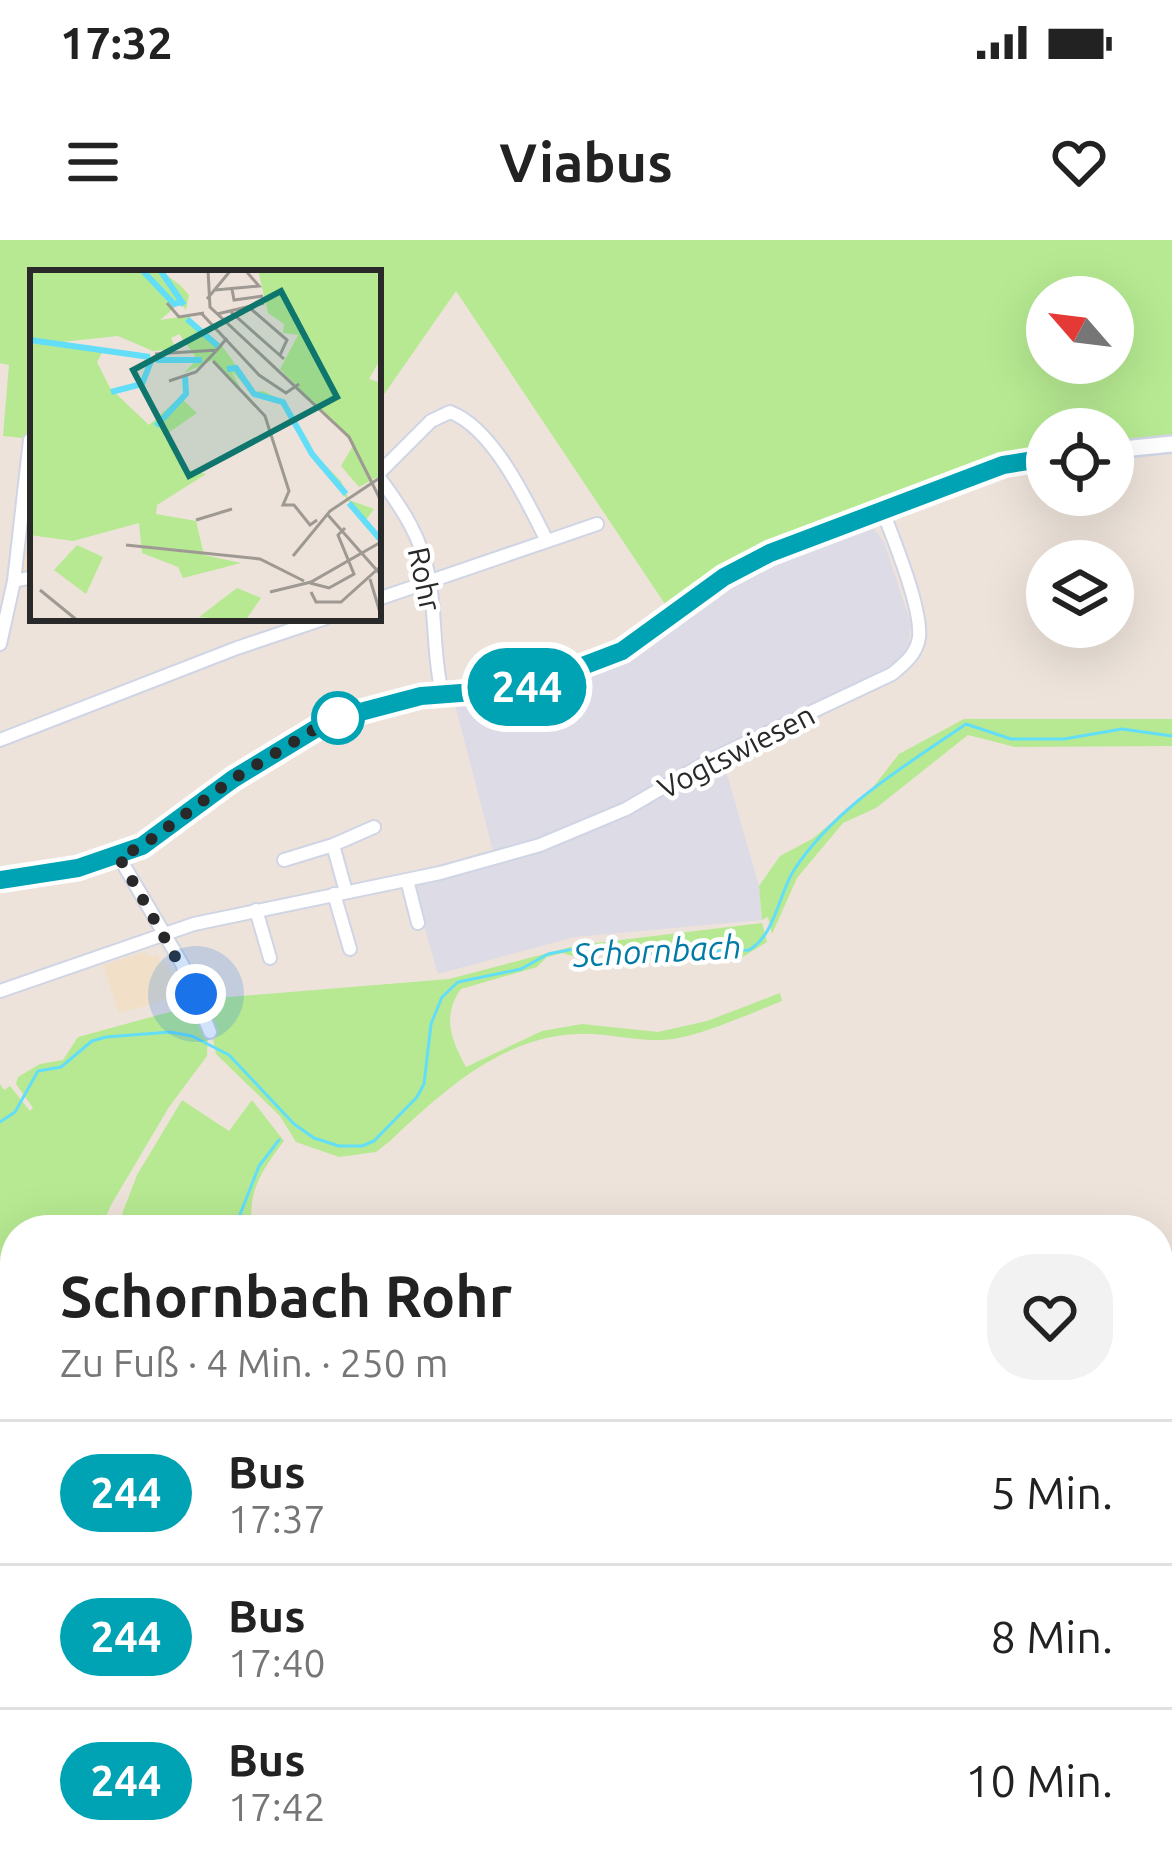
<!DOCTYPE html>
<html lang="de">
<head>
<meta charset="utf-8">
<style>
	body { margin:0; font-family:Ubuntu,sans-serif; background:#f2f2f2; color:#222; height:100vh; display:flex; flex-direction:column; font-size:45px; white-space:nowrap }
	* { box-sizing:border-box; margin:0 }
	p { font-size:39px; color:#767676 }
	.icon { flex:none; width:66px; height:66px; fill:none; stroke:currentColor; stroke-width:2; stroke-linecap:round; stroke-linejoin:round }
	.map { position:relative; flex:1; overflow:hidden }
	.details { position:absolute; left:0px; top:975px; width:1173px; height:663px; display:flex; flex-direction:column; background:#fff; border-radius:48px 48px 0 0; box-shadow:0 12px 48px #0002 }
	.details>* { flex:none }
	.badge { padding:0 24px; border-radius:39px; font-size:42px; line-height:78px }
	.needle { width:78px; rotate:298deg }
	.fabs { position:absolute; left:1026px; top:36px; display:grid; gap:24px }
	.fabs a { display:grid; place-items:center; width:108px; height:108px; border-radius:50%; background:#fff; box-shadow:0 12px 48px #0002; font-size:60px }
	.you { position:absolute; width:60px; height:60px; margin:-30px; border:9px solid #fff; border-radius:50%; background:#1a73e8; box-shadow:0 0 0 18px #1a73e833 }
	.map>.badge { position:absolute; translate:-50% -50%; box-shadow:0 0 0 6px #fff }
	.round { display:grid; place-items:center; flex:none; width:126px; height:126px; border-radius:48px; background:#f2f2f2 }
	.head { display:flex; align-items:center; justify-content:space-between; height:204px; padding:0 60px }
	h1 { font-size:57px; font-weight:700; line-height:90px }
	ul { padding:0; list-style:none }
	li { display:flex; align-items:center; gap:36px; height:144px; padding:0 60px; border-top:3px solid #e0e0e0 }
	li div { flex:1 }
	li b { display:block; font-size:45px }
	li em { font-style:normal }
	li .badge { min-width:132px; font-weight:700; text-align:center }
	.status { display:flex; justify-content:space-between; align-items:center; height:84px; padding:0 60px; background:#fff; direction:ltr }
	.status svg { height:33px; fill:currentColor }
	header { display:flex; justify-content:space-between; align-items:center; height:156px; padding:0 60px; background:#fff; font-size:54px; font-weight:700 }
	.map>svg:first-child { display:block }
	.industrial { fill:#dddbe5 }
	.education { fill:#f1e0c7 }
	.green { fill:#b6e991; fill-rule:evenodd }
	.lines { fill:none; stroke-linecap:round; stroke-linejoin:round }
	.stream { stroke:#63def9; stroke-width:3 }
	.minor-casing { stroke:#cfd5e4; stroke-width:16 }
	.tertiary-casing { stroke:#cfd5e4; stroke-width:20 }
	.minor { stroke:#fff; stroke-width:12 }
	.tertiary { stroke:#fff; stroke-width:15 }
	.line-casing { stroke:#fff; stroke-width:27 }
	.line { stroke:#00a3b4; stroke-width:18 }
	.walk { stroke:#292929; stroke-width:12; stroke-dasharray:0 21.6 }
	.stop-dot { fill:#fff; stroke:#00a3b4; stroke-width:6 }
	.labels { text-anchor:middle; dominant-baseline:central; stroke-width:9; stroke-linejoin:round; paint-order:stroke }
	.street-label { font-size:30px; fill:#292929; stroke:#fff }
	.water-label { font-size:33px; font-style:italic; fill:#017ba6; stroke:#fff }
	.inset-river { fill:none; stroke:#63def9; stroke-width:6 }
	.inset-road { fill:none; stroke:#9f9993; stroke-width:3 }
	.view { fill:#0f766e; fill-opacity:0.15; stroke:#0f766e; stroke-width:6 }
	.inset-edge { fill:none; stroke:#292929; stroke-width:6 }
</style>
</head>
<body>
<div class="status"><b>17:32</b><svg viewBox="0 0 49 12"><path d="M0 12V9h3v3zM5 12V6h3v6zM10 12V3h3v9zM15 12V0h3v12zM26 1h20v11H26zM47 4h2v5h-2z"/></svg></div>
<header><svg class="icon" aria-label="menu" viewBox="0 0 24 24"><path d="M4 6h16M4 12h16M4 18h16"/></svg>Viabus<svg class="icon" aria-label="heart" viewBox="0 0 24 24"><path d="M12 20l-8-8c-3-5 5-10 8-4 3-6 11-1 8 4z"/></svg></header>
<div class="map">
<svg width="1172" height="1636" viewBox="0 0 1172 1636">
	<rect width="100%" height="100%" fill="#ede3da"/>
	<!-- industrial -->
	<path class="industrial" d="M852,289H874L884,302L911,384L909,402L901,420L888,431L720,509L759,646L762,680L575,697L438,734L409,634L493,611L454,461L529,453L625,417L722,352L773,323Z"/>
	<!-- education -->
	<path class="education" d="M33,232V337L14,341L26,233Z
		M145,712L148,717L158,715L160,723L165,721L181,756L119,773L103,725Z"/>
	<!-- green -->
	<path class="green" d="M0,0H1172V194L1113,203V189H1047V208C992,216 940,236 888,256C805,288 741,316 667,367L456,51L378,163V33H33V199L3,196L9,125L0,123ZM1047,57H1113V123H1047Z
		M964,479H1172V506L1015,507L968,495L876,568L843,583L797,638L772,694L768,677L762,680L759,646L780,616L812,599L870,551L899,514Z
		M762,683L767,702L741,718C701,710 662,710 622,711C603,712 580,721 563,713L547,717L537,727L461,749C441,777 452,801 466,827L542,791L582,784L658,792L707,781L780,753L782,761C748,774 713,791 678,798C644,805 611,792 577,794C501,797 442,852 390,901L376,912L339,917L296,902L280,876L216,814L205,759L449,739L579,705Z
		M199,764L208,793L207,816L169,867L111,965L100,990H15V1065L0,1066V844L4,850L10,846L30,871L33,868L16,844L18,837L40,824L63,820L78,797Z
		M182,860L229,891L252,860L284,901C264,927 244,955 254,990H116L137,935Z
		M1172,1532V1636H1095L1105,1623H1158V1551Z
		M523,1623H721L723,1636H526Z"/>
	<g class="lines">
		<!-- stream -->
		<path class="stream" d="M0,882L15,872L38,831L61,827L92,801L106,797L170,792L192,796L229,815L294,884L314,898L339,906H362L374,901L417,857L424,844L431,784L442,757L458,742L521,729L548,714L579,708L616,715L749,710C776,694 778,655 794,630C835,567 905,526 966,484L1011,499H1064L1122,489L1172,496
			M234,990L259,926L279,900
			M0,1416L15,1412
			M163,1623L164,1636
			M582,1623L585,1636"/>
		<!-- minor casing -->
		<g class="minor-casing">
			<path id="minor" d="M378,234L431,181L450,172C493,188 527,261 547,301
				M378,236C402,268 422,298 429,338C436,377 433,416 442,453
				M14,341L33,337
				M378,359L597,284
				M0,404L14,341L30,200
				M0,500L237,408L326,378
				M333,605L346,652
				M119,617L182,724L210,792
				M284,620L333,605L374,587
				M407,640L418,683
				M334,654L350,709
				M256,670L270,718
				M0,751L194,684L440,633L540,605L626,569L710,520L892,434C904,424 917,414 919,397C922,368 893,298 882,269"/>
		</g>
		<!-- tertiary casing -->
		<g class="tertiary-casing">
			<path id="tertiary" d="M1113,210L1172,204
				M0,640L78,628L142,606L244,532L330,480L421,456L525,448L622,411L724,337L770,313L1003,225L1047,218"/>
		</g>
		<!-- minor -->
		<use href="#minor" class="minor"/>
		<!-- tertiary -->
		<use href="#tertiary" class="tertiary"/>
	</g>
	<g class="lines">
		<!-- line casing -->
		<g class="line-casing">
			<path id="line" d="M0,640L78,628L142,606L233,539L330,480L421,456L525,448L622,411L724,337L770,313L1003,225L1047,218"/>
		</g>
		<!-- line -->
		<use href="#line" class="line"/>
		<!-- walk -->
		<path class="walk" d="M196,754L119,617L142,606L233,539L330,480L343,476L338,478"/>
	</g>
	<!-- markers -->
	<circle class="stop-dot" cx="338" cy="478" r="24"/>
	<g class="labels">
		<!-- street labels -->
		<g class="street-label">
			<text transform="translate(425 339) rotate(78)">Rohr</text>
			<text transform="translate(736 511) rotate(-27)">Vogtswiesen</text>
		</g>
		<!-- water labels -->
		<g class="water-label">
			<text transform="translate(657 710) rotate(-3)">Schornbach</text>
		</g>
	</g>
	<!-- overview -->
	<g transform="translate(30 30)">
		<rect width="351" height="351" fill="#ede3da"/>
		<path d="M0,0H130L150,15L159,25L156,40L150,33L130,50L157,46L192,76L225,122L233,121L254,131L279,172L281,181L311,211L319,230L344,239L336,250L351,271L278,181L252,132L221,123L201,100L211,119L183,90L154,103L167,89L149,64L141,68L146,79L123,81L88,66L31,72L74,79L67,92L80,118L119,155L150,127L167,143L134,166L155,199L176,204L127,235L126,244L166,251L174,285L211,293L153,308L148,297L112,283L109,253L43,271L0,265ZM228,0H351V88L339,109L351,113V205L329,217L311,196L324,174L250,99L268,65L253,63L254,54L238,43ZM47,275L73,287L56,324L24,300ZM207,318L231,328L215,351L169,347Z" fill="#b6e991"/>
		<path class="inset-river" d="M112,0L144,34L152,32M130,0L154,35M157,49L188,76M0,70L120,87M126,90H172M197,99L206,98L224,124L253,132L282,184L316,224M81,122L112,114L122,89M126,156L156,124L155,106M319,233L350,269"/>
		<path class="inset-road" d="M178,0L180,37L319,167L351,231M202,19L204,30L233,26M185,20L229,16L215,0M177,29L201,0M137,33L149,47L174,43M221,39L257,70L250,85M201,42L254,89M172,44L229,105L256,123L269,114M187,44L234,33M125,84L187,80L197,68M183,91L235,146L259,221L253,235H264L280,255L287,250M139,111L166,102L187,80M297,244L351,305M166,250L202,239M96,275L230,289L274,311M263,286L300,241L351,207M340,309L351,346M280,313L299,318L324,304L308,265L315,258M10,320L48,351M240,322L281,312L351,272M281,322L286,332H311L350,297"/>
		<path class="view" d="M251,21L307,127L159,206L103,100Z"/>
		<rect width="351" height="351" class="inset-edge"/>
	</g>
</svg>
<div class="fabs">
<a><svg class="needle" viewBox="-14 -14 28 28"><path d="M0-13l5 13h-10z" fill="#e53935"/><path d="M0 13l5-13h-10z" fill="#767676"/></svg></a>
<a><svg class="icon" aria-label="locate" viewBox="0 0 24 24"><circle cx="12" cy="12" r="6"/><path d="M12 2v4M12 18v4M2 12h4M18 12h4"/></svg></a>
<a><svg class="icon" aria-label="layers" viewBox="0 0 24 24"><path d="M12 4l9 5-9 5-9-5zM3 14l9 5 9-5"/></svg></a>
</div>
<div class="you" style="left:196px;top:754px"></div>
<b class="badge" style="left:527px;top:447px;background:#00a3b4;color:#fff">244</b>
<section class="details">
<div class="head"><div><h1>Schornbach Rohr</h1><p>Zu Fuß · 4 Min. · 250 m</p></div><a class="round"><svg class="icon" aria-label="heart" viewBox="0 0 24 24"><path d="M12 20l-8-8c-3-5 5-10 8-4 3-6 11-1 8 4z"/></svg></a></div>
<ul>
<li><span class="badge" style="background:#00a3b4;color:#fff">244</span><div><b>Bus</b><p>17:37</p></div><em>5 Min.</em></li>
<li><span class="badge" style="background:#00a3b4;color:#fff">244</span><div><b>Bus</b><p>17:40</p></div><em>8 Min.</em></li>
<li><span class="badge" style="background:#00a3b4;color:#fff">244</span><div><b>Bus</b><p>17:42</p></div><em>10 Min.</em></li>
</ul>
</section>
</div>
</body>
</html>
